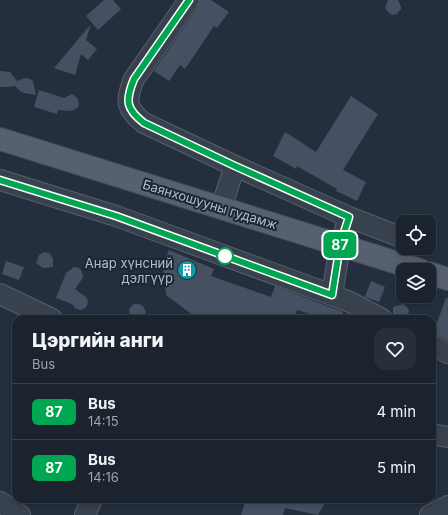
<!DOCTYPE html>
<html lang="en">
<head>
<meta charset="utf-8">
<style>
	body { margin:0; font-family:Inter,sans-serif; background:#282f3a; color:#f1f3f6; height:100vh; display:flex; flex-direction:column; font-size:15px; white-space:nowrap }
	* { box-sizing:border-box; margin:0 }
	p { font-size:13px; color:#a0a4aa }
	.icon { flex:none; width:22px; height:22px; fill:none; stroke:currentColor; stroke-width:2; stroke-linecap:round; stroke-linejoin:round }
	.map { position:relative; flex:1; overflow:hidden }
	.details { position:absolute; left:12px; top:315px; width:424px; height:188px; display:flex; flex-direction:column; background:#1b232e; border-radius:12px; box-shadow:0 2px 6px #0003,0 0 0 1px #39404a }
	.details>* { flex:none }
	.badge { padding:0 8px; border-radius:6px; font-size:14px; line-height:26px }
	.controls { position:absolute; left:396px; top:215px; display:grid; gap:8px }
	.controls a { display:grid; place-items:center; width:40px; height:40px; border-radius:8px; background:#1b232e; box-shadow:0 2px 6px #0003,0 0 0 1px #39404a; font-size:20px }
	.map>.badge { position:absolute; translate:-50% -50%; box-shadow:0 0 0 2px #fff }
	.round { display:grid; place-items:center; flex:none; width:42px; height:42px; border-radius:12px; background:#282f3a }
	.overview { display:flex; align-items:center; justify-content:space-between; height:68px; padding:0 20px }
	h1 { font-size:19px; font-weight:800; line-height:30px }
	ul { padding:0; list-style:none }
	li { display:flex; align-items:center; gap:12px; height:56px; padding:0 20px; border-top:1px solid #39404a }
	li div { flex:1 }
	li b { display:block; font-size:15px }
	li em { font-style:normal }
	li .badge { min-width:44px; font-weight:700; text-align:center }
	.map>svg:first-child { display:block }
	.building { fill:#455162 }
	.lines { fill:none; stroke-linecap:round; stroke-linejoin:round }
	.minor-casing { stroke:#565f6c; stroke-width:22 }
	.major-casing { stroke:#414a57; stroke-width:24 }
	.minor { stroke:#38414e; stroke-width:20 }
	.major { stroke:#56606e; stroke-width:22 }
	.line-casing { stroke:#fff; stroke-width:9 }
	.line { stroke:#00a651; stroke-width:6 }
	.stop-dot { fill:#fff; stroke:#00a651; stroke-width:2 }
	.labels { text-anchor:middle; dominant-baseline:central; stroke-width:4; stroke-linejoin:round; paint-order:stroke }
	.street-label { font-size:13px; fill:#b4bcc9; stroke:#1d2633 }
	.poi-label { font-size:13px; fill:#b4bcc9; stroke:#1d2633; text-anchor:end }
</style>
</head>
<body>
<div class="map">
<svg width="448" height="515" viewBox="0 0 448 515">
	<rect width="100%" height="100%" fill="#242f3e"/>
	<!-- building -->
	<path class="building" d="M104,0H113L121,9L98,30L86,16Z
		M200,0H211L229,12L217,28L214,26L185,69L180,65L169,81L154,71L198,7Z
		M388,0H398L401,7V9L397,14L392,15L388,12L385,8Z
		M91,24L86,40L97,49L88,60L81,54L75,75L54,68Z
		M0,71L10,72L17,81L25,78L30,79L33,81L36,95L24,93L21,92L15,86L6,87H0Z
		M39,90L64,98L72,94L77,98L78,100L79,105L78,107L76,109L71,111L58,110L57,114L34,107Z
		M351,96L378,114L343,170L366,182L357,201L336,191L337,189L297,166L296,169L273,156L285,132L316,152Z
		M169,250L214,269L211,276L271,297L275,286L343,312L340,319H326L297,310L294,319H198L166,295L163,264Z
		M44,252L49,253L51,255L53,259V267L43,268L36,263L39,255Z
		M6,261L24,267L19,280L2,274Z
		M74,267L79,268L81,270L83,275L82,279L75,289L86,297L88,301L87,306L85,308L81,310L75,308L72,304L56,298L66,273Z
		M371,281L385,287L379,302L365,297Z
		M446,298H448V340L437,335L433,334Z
		M134,304H139L143,306L146,312L142,319H132L130,315L129,310L130,308Z
		M403,304L407,307L409,311L407,319H396L393,314V307Z
		M247,499H327L318,515L285,508L283,515H241L244,505Z"/>
	<g class="lines">
		<!-- minor casing -->
		<g class="minor-casing">
			<path id="minor" d="M189,0L134,79C125,101 126,109 144,123L235,166L349,217L403,238
				M0,180L116,216L332,295
				M221,208L235,166
				M349,217L340,245L332,295L350,302L382,319
				M0,294L52,319
				M432,345L448,353
				M432,434L448,437
				M0,502L20,515
				M85,515L92,499
				M430,515L448,506"/>
		</g>
		<!-- major casing -->
		<g class="major-casing">
			<path id="major" d="M0,139L420,270
				M429,273L448,279"/>
		</g>
		<!-- minor -->
		<use href="#minor" class="minor"/>
		<!-- major -->
		<use href="#major" class="major"/>
	</g>
	<g class="lines">
		<!-- line casing -->
		<g class="line-casing">
			<path id="line" d="M0,180L116,216L332,295L340,245L349,217L235,166L144,123C126,109 125,101 134,79L189,0"/>
		</g>
		<!-- line -->
		<use href="#line" class="line"/>
	</g>
	<!-- icons -->
	<defs>
		<g id="building-disc" transform="scale(1)"><circle r="9.5" fill="#0f9aa8" stroke="#1d2633"/><path d="M-4-6H4V6H1V3H-1V6H-4ZM-2.5-4.3h1.7v1.8h-1.7ZM.8-4.3h1.7v1.8H.8ZM-2.5-1h1.7V.8h-1.7ZM.8-1h1.7V.8H.8Z" fill="#fff"/></g>
	</defs>
	<g fill-rule="evenodd">
		<use href="#building-disc" x="187" y="270"/>
	</g>
	<!-- markers -->
	<circle class="stop-dot" cx="225" cy="256" r="8"/>
	<g class="labels">
		<!-- street labels -->
		<g class="street-label">
			<text transform="translate(210 204) rotate(17)">Баянхошууны гудамж</text>
		</g>
		<!-- poi labels -->
		<g class="poi-label">
			<text x="173" y="263">Анар хүнсний<tspan x="173" dy="15">дэлгүүр</tspan></text>
		</g>
	</g>
</svg>
<div class="controls">
<a><svg class="icon" aria-label="locate" viewBox="0 0 24 24"><circle cx="12" cy="12" r="6"/><path d="M12 2v4M12 18v4M2 12h4M18 12h4"/></svg></a>
<a><svg class="icon" aria-label="layers" viewBox="0 0 24 24"><path d="M12 4l9 5-9 5-9-5zM3 14l9 5 9-5"/></svg></a>
</div>
<b class="badge" style="left:340px;top:245px;background:#00a651;color:#fff">87</b>
<section class="details">
<div class="overview"><div><h1>Цэргийн анги</h1><p>Bus</p></div><a class="round"><svg class="icon" aria-label="heart" viewBox="0 0 24 24"><path d="M12 20l-8-8c-3-5 5-10 8-4 3-6 11-1 8 4z"/></svg></a></div>
<ul>
<li><span class="badge" style="background:#00a651;color:#fff">87</span><div><b>Bus</b><p>14:15</p></div><em>4 min</em></li>
<li><span class="badge" style="background:#00a651;color:#fff">87</span><div><b>Bus</b><p>14:16</p></div><em>5 min</em></li>
</ul>
</section>
</div>
</body>
</html>
